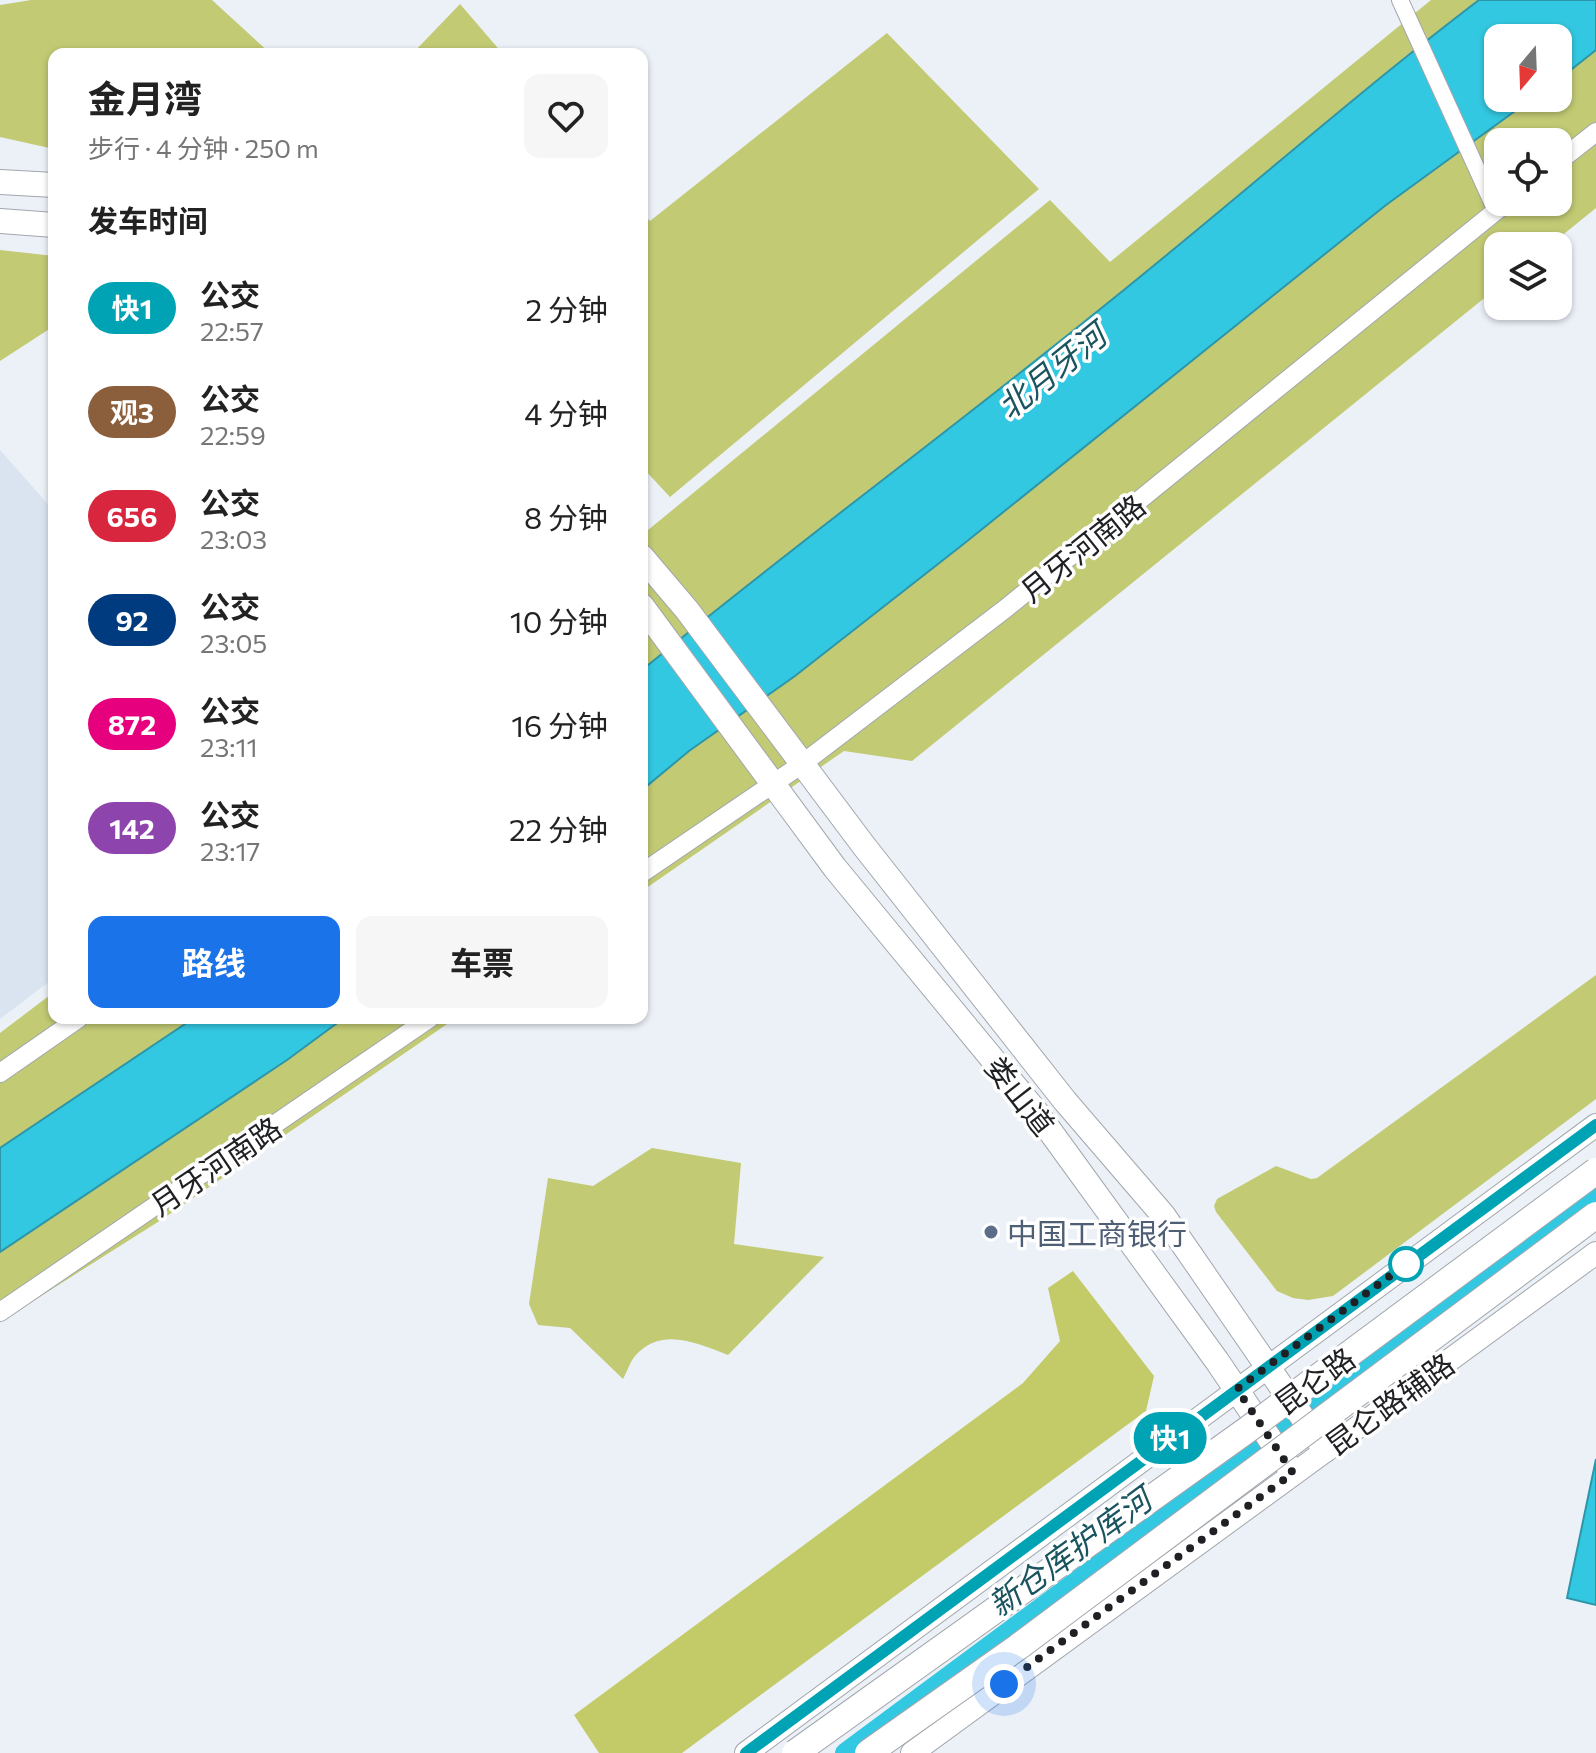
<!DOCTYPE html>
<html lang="zh">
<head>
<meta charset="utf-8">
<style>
	body { margin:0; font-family:Commissioner,"Noto Sans SC",sans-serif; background:#f6f6f6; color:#222; height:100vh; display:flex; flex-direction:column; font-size:30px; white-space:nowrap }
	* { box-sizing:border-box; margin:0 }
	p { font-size:26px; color:#767676 }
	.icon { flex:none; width:44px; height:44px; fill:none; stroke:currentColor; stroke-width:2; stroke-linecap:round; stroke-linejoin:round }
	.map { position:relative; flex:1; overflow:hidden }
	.sheet { position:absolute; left:48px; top:48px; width:600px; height:976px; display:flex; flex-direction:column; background:#fff; border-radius:16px; box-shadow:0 2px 6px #0004 }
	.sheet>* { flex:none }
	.badge { padding:0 16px; border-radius:26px; font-size:28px; line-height:52px }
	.needle { width:52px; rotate:199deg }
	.controls { position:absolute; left:1484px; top:24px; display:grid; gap:16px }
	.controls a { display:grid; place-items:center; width:88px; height:88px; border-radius:16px; background:#fff; box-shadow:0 2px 6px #0004; font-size:40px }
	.you { position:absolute; width:40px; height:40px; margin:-20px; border:6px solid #fff; border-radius:50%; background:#1a73e8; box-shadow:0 0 0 12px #1a73e833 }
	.map>.badge { position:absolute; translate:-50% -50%; box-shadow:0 0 0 4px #fff }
	h2 { padding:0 40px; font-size:30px; line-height:72px }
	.round { display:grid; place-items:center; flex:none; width:84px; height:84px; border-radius:16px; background:#f6f6f6 }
	.overview { display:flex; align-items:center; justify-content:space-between; height:136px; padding:0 40px }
	h1 { font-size:38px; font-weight:700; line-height:60px }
	.button { display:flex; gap:16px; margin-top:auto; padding:16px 40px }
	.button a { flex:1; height:92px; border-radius:16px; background:#1a73e8; color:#fff; font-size:32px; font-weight:700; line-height:92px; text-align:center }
	.button a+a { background:#f6f6f6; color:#222 }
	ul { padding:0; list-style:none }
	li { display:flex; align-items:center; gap:24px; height:104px; padding:0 40px }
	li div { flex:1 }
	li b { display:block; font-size:30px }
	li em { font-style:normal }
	li .badge { min-width:88px; font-weight:700; text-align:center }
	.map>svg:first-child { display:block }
	.built { fill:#dae4f1 }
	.green { fill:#c2ca74; fill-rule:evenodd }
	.forest { fill:#c3cb68 }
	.water { fill:#33c8e1; stroke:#2d96a8; stroke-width:2 }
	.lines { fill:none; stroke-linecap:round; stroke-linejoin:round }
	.canal { stroke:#33c8e1; stroke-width:20 }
	.minor-casing { stroke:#a2a7ad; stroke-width:18 }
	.tertiary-casing { stroke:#a2a7ad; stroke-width:20 }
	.secondary-casing { stroke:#a2a7ad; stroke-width:24 }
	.primary-casing { stroke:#a2a7ad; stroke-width:26 }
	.minor { stroke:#fff; stroke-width:16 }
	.tertiary { stroke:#fff; stroke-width:18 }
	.secondary { stroke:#fff; stroke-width:22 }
	.primary { stroke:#fff; stroke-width:24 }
	.trunk-bridge-casing { stroke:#a2a7ad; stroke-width:28; stroke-linecap:butt }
	.trunk-bridge { stroke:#fff; stroke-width:26 }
	.line-casing { stroke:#fff; stroke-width:18 }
	.line { stroke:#00a3b4; stroke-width:12 }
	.walk { stroke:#1f2023; stroke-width:8; stroke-dasharray:0 14.4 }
	.service-dot { fill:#5c6f8a; stroke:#fefefe; stroke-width:3 }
	.stop-dot { fill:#fff; stroke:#00a3b4; stroke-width:4 }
	.labels { text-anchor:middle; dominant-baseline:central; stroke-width:7; stroke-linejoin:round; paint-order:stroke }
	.street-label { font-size:30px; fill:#1f2023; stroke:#fefefe }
	.service-label { font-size:30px; fill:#4e5e75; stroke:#fefefe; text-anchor:start }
	.water-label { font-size:32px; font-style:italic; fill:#19545f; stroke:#fefefe }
</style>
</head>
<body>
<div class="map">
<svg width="1596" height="1753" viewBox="0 0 1596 1753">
	<rect width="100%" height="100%" fill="#ecf1f8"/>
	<!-- built -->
	<path class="built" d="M0,450L54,511V978L0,1019Z"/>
	<!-- green -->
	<path class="green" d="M31,0H212L271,54H54V149L0,137V5Z
		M1431,0H1596V208L1549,246H1498V287L912,761L844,751L642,891V535L1050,200L1110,262ZM1498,38H1558V98H1498ZM1498,142H1558V202H1498Z
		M460,4L503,54H412Z
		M887,33L1039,189L670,497L642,467V213L650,221Z
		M0,250L54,256V326L0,361Z
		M1596,975V1099L1333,1296L1308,1300L1293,1298L1277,1291L1216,1212L1214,1206L1217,1199L1276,1166L1311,1179L1317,1178Z
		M54,992V1018H456L161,1220L0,1322V1033Z
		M652,1148L741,1163L734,1244L824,1257L728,1355C697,1343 661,1326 635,1356C630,1362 627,1372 623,1379L570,1328L538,1325L529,1304L548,1178L593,1186Z"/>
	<!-- forest -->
	<path class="forest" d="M1073,1271L1154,1376L1146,1411L682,1753H599L574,1715L1023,1383L1060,1341L1048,1288Z"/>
	<!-- water -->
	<path class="water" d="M1479,0H1596V50L1558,80V38H1498V98H1533L1386,205L961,546L795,676L689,751L642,790V670C792,547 948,432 1099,310C1227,208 1349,99 1479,0Z
		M194,1018H344L287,1060L0,1252V1148Z
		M1596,1459V1605L1567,1598Z"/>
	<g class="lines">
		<!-- canal -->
		<path class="canal" d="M845,1753L1240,1460L1344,1387L1596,1193"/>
		<!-- minor casing -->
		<g class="minor-casing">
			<path id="minor" d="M1400,0L1496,211"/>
		</g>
		<!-- tertiary casing -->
		<g class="tertiary-casing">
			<path id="tertiary" d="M1558,162L1596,132
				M642,873L802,764L1005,609L1507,202
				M0,1073L79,1018
				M0,1312L430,1018"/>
		</g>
		<!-- secondary casing -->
		<g class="secondary-casing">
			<path id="secondary" d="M746,1753L1596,1125
				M912,1753L1596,1253"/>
		</g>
		<!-- primary casing -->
		<g class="primary-casing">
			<path id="primary" d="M0,182L54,185
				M0,221L54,225
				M642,557L687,610L864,846L1065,1101L1163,1215L1325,1450
				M642,606L835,868L1037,1113L1217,1361L1293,1473"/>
		</g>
		<!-- minor -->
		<use href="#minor" class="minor"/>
		<!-- tertiary -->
		<use href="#tertiary" class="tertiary"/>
		<!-- secondary -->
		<use href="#secondary" class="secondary"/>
		<!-- primary -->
		<use href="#primary" class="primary"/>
		<!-- trunk-bridge casing -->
		<g class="trunk-bridge-casing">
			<path id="trunk-bridge" d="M795,1753L1247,1430L1596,1171
				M868,1753L1018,1647L1596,1215"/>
		</g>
		<!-- trunk-bridge -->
		<use href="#trunk-bridge" class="trunk-bridge"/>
	</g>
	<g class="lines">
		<!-- line casing -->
		<g class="line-casing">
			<path id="line" d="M746,1753L1596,1125"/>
		</g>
		<!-- line -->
		<use href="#line" class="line"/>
		<!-- walk -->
		<path class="walk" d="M1004,1684L1293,1473L1237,1389L1406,1264"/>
	</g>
	<!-- markers -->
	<circle class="service-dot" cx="991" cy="1232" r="8"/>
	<circle class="stop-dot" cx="1406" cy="1264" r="16"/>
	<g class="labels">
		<!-- street labels -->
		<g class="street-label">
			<text transform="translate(1082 547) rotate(-39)">月牙河南路</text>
			<text transform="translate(1021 1095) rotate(52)">娄山道</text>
			<text transform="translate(215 1165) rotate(-34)">月牙河南路</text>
			<text transform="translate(1314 1380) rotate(-36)">昆仑路</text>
			<text transform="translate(1389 1403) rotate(-36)">昆仑路辅路</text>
		</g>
		<!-- service labels -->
		<g class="service-label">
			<text x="1007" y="1232">中国工商银行</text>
		</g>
		<!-- water labels -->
		<g class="water-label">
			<text transform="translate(1051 370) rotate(-39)">北月牙河</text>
			<text transform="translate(1069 1551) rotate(-36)">新仓库护库河</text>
		</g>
	</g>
</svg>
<div class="controls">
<a><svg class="needle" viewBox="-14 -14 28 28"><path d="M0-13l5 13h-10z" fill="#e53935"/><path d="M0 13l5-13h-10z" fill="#767676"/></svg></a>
<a><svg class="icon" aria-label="locate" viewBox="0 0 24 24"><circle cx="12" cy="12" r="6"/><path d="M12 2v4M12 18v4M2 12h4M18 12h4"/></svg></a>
<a><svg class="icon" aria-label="layers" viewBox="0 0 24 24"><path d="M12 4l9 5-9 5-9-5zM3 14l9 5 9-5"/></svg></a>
</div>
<div class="you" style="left:1004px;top:1684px"></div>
<b class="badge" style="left:1170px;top:1438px;background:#00a3b4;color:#fff">快1</b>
<section class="sheet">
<div class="overview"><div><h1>金月湾</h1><p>步行 · 4 分钟 · 250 m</p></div><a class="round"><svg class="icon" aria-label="heart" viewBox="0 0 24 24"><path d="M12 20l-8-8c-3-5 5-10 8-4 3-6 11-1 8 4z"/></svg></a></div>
<h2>发车时间</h2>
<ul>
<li><span class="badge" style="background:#00a3b4;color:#fff">快1</span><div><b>公交</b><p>22:57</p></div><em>2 分钟</em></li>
<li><span class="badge" style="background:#8b5e3c;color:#fff">观3</span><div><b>公交</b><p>22:59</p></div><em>4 分钟</em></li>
<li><span class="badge" style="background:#d7263d;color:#fff">656</span><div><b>公交</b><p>23:03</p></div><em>8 分钟</em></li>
<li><span class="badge" style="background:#003b80;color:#fff">92</span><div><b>公交</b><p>23:05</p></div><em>10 分钟</em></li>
<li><span class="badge" style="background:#e6007e;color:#fff">872</span><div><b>公交</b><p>23:11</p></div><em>16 分钟</em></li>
<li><span class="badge" style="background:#8e44ad;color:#fff">142</span><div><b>公交</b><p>23:17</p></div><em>22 分钟</em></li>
</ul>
<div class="button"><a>路线</a><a>车票</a></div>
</section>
</div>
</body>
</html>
